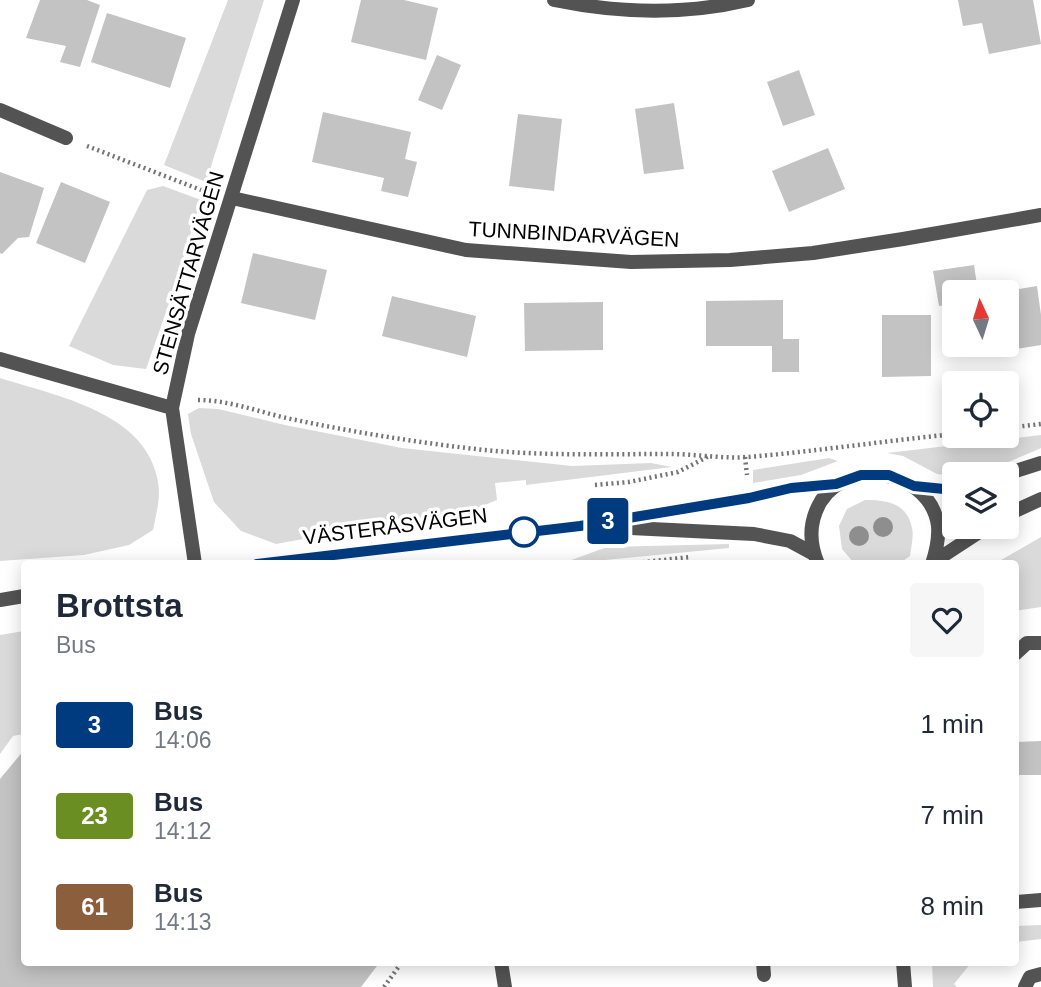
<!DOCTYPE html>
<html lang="en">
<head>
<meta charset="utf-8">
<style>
	body { margin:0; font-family:Arial,sans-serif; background:#f6f6f7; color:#1f2937; height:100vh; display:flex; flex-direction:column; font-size:26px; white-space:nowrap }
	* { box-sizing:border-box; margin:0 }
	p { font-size:23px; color:#747a83 }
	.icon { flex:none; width:38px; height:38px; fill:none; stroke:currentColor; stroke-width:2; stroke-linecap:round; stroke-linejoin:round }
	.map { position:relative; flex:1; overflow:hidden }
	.side { position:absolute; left:21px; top:560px; width:998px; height:406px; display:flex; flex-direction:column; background:#fff; border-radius:7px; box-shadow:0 4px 18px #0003 }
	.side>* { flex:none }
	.badge { padding:0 14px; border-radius:5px; font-size:24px; line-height:46px }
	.needle { width:46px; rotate:356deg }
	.fabs { position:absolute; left:942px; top:280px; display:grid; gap:14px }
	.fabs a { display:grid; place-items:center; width:77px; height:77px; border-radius:7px; background:#fff; box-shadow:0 4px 18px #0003; font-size:35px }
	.map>.badge { position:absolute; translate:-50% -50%; box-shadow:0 0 0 4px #fff }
	.round { display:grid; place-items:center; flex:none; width:74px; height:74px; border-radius:7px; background:#f6f6f7 }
	.summary { display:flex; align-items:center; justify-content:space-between; height:119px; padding:0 35px }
	h1 { font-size:33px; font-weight:600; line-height:52px }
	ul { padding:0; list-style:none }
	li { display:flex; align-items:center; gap:21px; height:91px; padding:0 35px }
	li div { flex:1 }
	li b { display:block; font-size:26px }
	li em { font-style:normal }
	li .badge { min-width:77px; font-weight:700; text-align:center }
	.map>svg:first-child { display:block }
	.green { fill:#dadada }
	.building { fill:#c3c3c3 }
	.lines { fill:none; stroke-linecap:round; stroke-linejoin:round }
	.path { stroke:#757575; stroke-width:4.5; stroke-dasharray:2 3.5; stroke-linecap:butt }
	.service { stroke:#535353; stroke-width:14 }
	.minor { stroke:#535353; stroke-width:14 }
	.tertiary { stroke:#535353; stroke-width:14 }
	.tree { fill:#8e8e8e }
	.line-casing { stroke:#fff; stroke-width:16 }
	.line { stroke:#003b80; stroke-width:10 }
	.stop-dot { fill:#fff; stroke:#003b80; stroke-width:3.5 }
	.labels { text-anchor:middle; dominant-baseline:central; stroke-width:7; stroke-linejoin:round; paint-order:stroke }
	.street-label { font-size:21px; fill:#000; stroke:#fff }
</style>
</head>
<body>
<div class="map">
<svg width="1041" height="987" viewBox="0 0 1041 987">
	<rect width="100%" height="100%" fill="#fff"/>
	<!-- green -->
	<path class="green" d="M228,0H264L206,182L164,165Z
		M163,186L201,200L171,298L146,369L113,365L69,346L147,190Z
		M0,378C56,396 147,412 158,482C161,498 156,514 153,530L129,545L84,555L0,561Z
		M199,408L218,409L285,425L402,448L572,466L651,463L672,467L526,485V480L495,483L497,500L460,515L431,523L331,534L276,544L241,531L214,502L191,434L188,414Z
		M1041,435V448C1013,460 985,474 954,474V476L937,474L903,456L887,453Z
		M829,458L838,461L801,475L753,483V470Z
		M865,500C887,500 907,503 912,528C914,536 911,548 910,556L900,563H854L842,549L839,526L847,509Z
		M1041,537V607L1015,611V564L996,563Z
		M729,544V548L574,563L566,562L607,547Z
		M24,631V734L13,736L0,754V635Z
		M1041,925V939L1015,942V926Z
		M932,963V962L971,963L954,984L957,987H933Z"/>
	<!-- building -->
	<path class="building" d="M40,0H87L100,5L80,67L60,62L66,46L26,38Z
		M361,0H404L438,8L426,60L351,42Z
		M958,0H1033L1041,44L989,54L982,23L963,26Z
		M107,13L186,38L170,88L91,62Z
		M437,55L461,65L442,110L418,100Z
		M799,70L815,115L783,126L767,82Z
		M674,103L684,169L644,174L635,109Z
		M323,112L411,132L405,159L417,162L408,197L381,191L384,178L312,162Z
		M518,114L562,119L554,191L509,186Z
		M828,148L845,189L789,212L772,171Z
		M0,172L44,188L29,237L18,238L2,254L0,253Z
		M61,182L110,202L85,263L36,243Z
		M253,253L327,270L315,320L241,303Z
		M974,265L978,292H954V304L939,306L933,271Z
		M1037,286L1041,315V345L991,353L990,345H1006V291Z
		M392,296L476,316L467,357L382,336Z
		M783,300V339H799V372H772V346H706V301Z
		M603,302V350L525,351L524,303Z
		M882,315H931V376L882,377Z
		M1041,741V775H1015V742Z
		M24,750V962H380L361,987H0V779Z"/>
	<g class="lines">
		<!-- path -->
		<path class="path" d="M87,146L209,193
			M198,400C231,400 264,414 296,420C358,433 421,443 484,450C546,456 608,454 669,454C696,454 723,459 749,457C817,451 885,441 954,434
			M1006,428L1041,424
			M745,457L747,475
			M595,485L629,482L678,472L709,456
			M626,564L691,557
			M384,987L402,962"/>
		<!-- service -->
		<path class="service" d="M1015,654L1027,643H1041
			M1015,902L1041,900
			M501,962L505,987
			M763,962L764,975
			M1025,987L1030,977L1041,974"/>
		<!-- minor -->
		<path class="minor" d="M554,0C617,13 685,15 748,0
			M0,110L66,138
			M232,198L466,250L631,262L730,260L813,253L903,239L1041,215
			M0,359L172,408
			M195,564L172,408L188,334L293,0
			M903,962L905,987"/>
		<!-- tertiary -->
		<path class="tertiary" d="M1006,474L1041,463
			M914,486L954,490
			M1006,515L1041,499
			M610,527L754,534L790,541L814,554
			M932,563L987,527
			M257,564L581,526L749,498L791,488L836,484
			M818,564C809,543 809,521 821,501C829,489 837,484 850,479C885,465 933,485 938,526C939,538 936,552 932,564
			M0,600L24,596"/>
	</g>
	<!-- trees -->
	<g class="tree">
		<circle cx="883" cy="527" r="10"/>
		<circle cx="859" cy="536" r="10"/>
	</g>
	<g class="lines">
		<!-- line casing -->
		<g class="line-casing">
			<path id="line" d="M257,564L580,526L749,498L791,488L836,484L861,475H889L914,486L954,490"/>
		</g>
		<!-- line -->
		<use href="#line" class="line"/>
	</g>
	<!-- markers -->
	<circle class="stop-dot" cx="524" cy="532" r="14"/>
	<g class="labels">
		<!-- street labels -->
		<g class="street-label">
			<text transform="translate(574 234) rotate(3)">TUNNBINDARVÄGEN</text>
			<text transform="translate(188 273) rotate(-74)">STENSÄTTARVÄGEN</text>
			<text transform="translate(395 526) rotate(-7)">VÄSTERÅSVÄGEN</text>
		</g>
	</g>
</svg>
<div class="fabs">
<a><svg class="needle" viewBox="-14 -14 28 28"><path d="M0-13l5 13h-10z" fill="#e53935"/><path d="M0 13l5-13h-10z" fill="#747a83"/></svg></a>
<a><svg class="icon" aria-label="locate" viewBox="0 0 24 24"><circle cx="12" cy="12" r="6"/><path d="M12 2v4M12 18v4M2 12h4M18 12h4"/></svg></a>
<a><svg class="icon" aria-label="layers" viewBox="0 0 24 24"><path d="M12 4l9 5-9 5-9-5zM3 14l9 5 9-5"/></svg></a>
</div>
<b class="badge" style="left:608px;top:521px;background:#003b80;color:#fff">3</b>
<section class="side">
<div class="summary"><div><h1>Brottsta</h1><p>Bus</p></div><a class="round"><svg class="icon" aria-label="heart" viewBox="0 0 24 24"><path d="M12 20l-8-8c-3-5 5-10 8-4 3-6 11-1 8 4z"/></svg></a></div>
<ul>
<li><span class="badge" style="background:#003b80;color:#fff">3</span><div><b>Bus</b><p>14:06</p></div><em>1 min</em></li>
<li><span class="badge" style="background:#6b8e23;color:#fff">23</span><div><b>Bus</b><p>14:12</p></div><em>7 min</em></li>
<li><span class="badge" style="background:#8b5e3c;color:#fff">61</span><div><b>Bus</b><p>14:13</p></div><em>8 min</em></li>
</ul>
</section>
</div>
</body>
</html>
